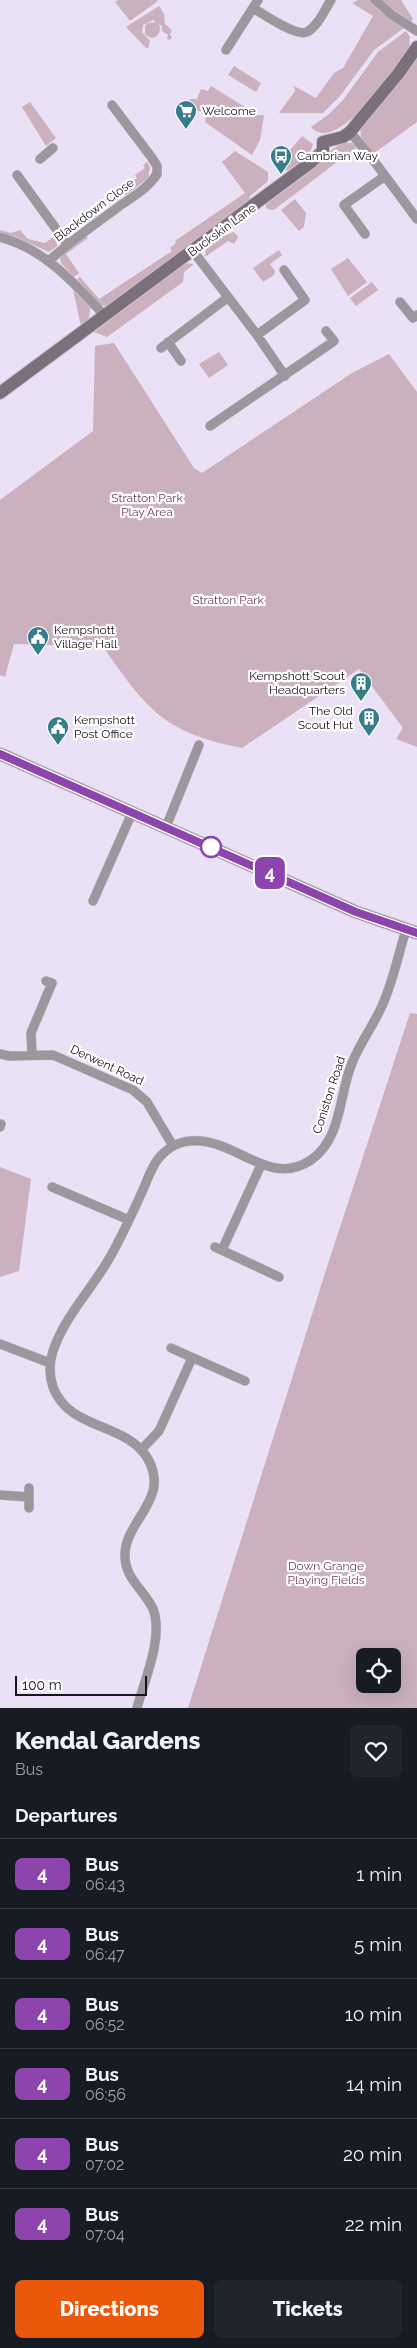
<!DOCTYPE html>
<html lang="en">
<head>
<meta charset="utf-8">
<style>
	body { margin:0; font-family:Raleway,sans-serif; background:#20242c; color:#f1f3f6; height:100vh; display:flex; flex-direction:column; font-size:19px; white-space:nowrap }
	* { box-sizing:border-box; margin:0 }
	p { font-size:16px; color:#9ea1a6 }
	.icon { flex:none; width:28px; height:28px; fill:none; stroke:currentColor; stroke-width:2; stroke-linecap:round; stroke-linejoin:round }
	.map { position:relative; height:1708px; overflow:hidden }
	.drawer { display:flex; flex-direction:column; background:#171b24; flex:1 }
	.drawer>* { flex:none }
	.badge { padding:0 10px; border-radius:8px; font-size:18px; line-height:32px }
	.buttons { position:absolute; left:356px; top:1648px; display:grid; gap:10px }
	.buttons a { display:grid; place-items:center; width:45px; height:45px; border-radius:8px; background:#171b24; box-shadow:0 5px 20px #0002; font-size:25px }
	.scale { position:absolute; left:15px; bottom:12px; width:132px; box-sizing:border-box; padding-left:5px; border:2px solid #18141b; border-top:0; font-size:14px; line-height:18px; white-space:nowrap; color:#18141b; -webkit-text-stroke:4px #fff; paint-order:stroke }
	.map>.badge { position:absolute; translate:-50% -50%; box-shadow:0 0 0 2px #fff }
	h2 { padding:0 15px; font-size:19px; line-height:45px }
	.round { display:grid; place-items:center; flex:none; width:52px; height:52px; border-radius:8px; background:#20242c }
	.summary { display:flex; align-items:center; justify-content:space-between; height:85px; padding:0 15px }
	h1 { font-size:24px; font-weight:800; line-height:38px }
	.primary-button { display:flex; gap:10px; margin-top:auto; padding:10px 15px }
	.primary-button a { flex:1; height:58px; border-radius:8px; background:#ea580c; color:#fff; font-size:20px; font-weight:800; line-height:58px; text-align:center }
	.primary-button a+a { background:#20242c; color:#f1f3f6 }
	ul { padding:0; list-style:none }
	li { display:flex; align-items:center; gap:15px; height:70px; padding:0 15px; border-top:1px solid #363941 }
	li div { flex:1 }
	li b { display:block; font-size:19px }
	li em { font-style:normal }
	li .badge { min-width:55px; font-weight:700; text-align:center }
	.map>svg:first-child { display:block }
	.green { fill:#cbb0be; fill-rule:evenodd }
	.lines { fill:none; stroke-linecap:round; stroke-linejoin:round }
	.street-casing { stroke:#c5bccf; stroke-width:10 }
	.secondary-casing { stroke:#c5bccf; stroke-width:14 }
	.street { stroke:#9d969d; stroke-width:9 }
	.secondary { stroke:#7b707a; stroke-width:12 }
	.line-casing { stroke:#fff; stroke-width:11 }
	.line { stroke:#8e44ad; stroke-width:8 }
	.stop-dot { fill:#fff; stroke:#8e44ad; stroke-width:2.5 }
	.labels { text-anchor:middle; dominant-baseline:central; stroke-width:4.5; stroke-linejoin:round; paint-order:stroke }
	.poi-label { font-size:12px; fill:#18141b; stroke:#fff; text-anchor:start }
	.street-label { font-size:12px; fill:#18141b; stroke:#fff }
	.park-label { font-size:12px; fill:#713d5a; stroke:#fff }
</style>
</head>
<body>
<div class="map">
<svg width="417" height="1708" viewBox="0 0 417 1708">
	<rect width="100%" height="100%" fill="#ebe1f6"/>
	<!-- green -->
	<path class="green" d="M118,0H157L158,1L130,21L115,2Z
		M358,0H371L377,9L404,28L374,50L340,96L323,113H279L295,91L294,86L316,98L334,73L343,68L373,16L352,3Z
		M380,0H401L413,19L411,22Z
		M159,6L164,14L165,24L172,30L170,34L172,37L170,40L167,39L168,35L162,31V26L159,24C163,34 154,43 145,34V26L148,23L156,22L153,20L143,25L142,32L150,41L148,48H146L126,27Z
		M406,31L410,37L409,48C395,67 337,157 311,127L329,114L343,100L378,52Z
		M417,56V122L373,154L361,137L360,127Z
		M234,66L261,83L256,92L228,75Z
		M211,86L248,109L249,112L190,111L187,110L190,99H197L201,89L208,91Z
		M30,102L56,138L46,146L22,107Z
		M264,115L260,140L252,155L205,122L206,116Z
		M302,136L313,144C310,158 297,165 286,171L281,166L283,158Z
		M344,143H352L357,147L275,209L272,210L266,208V204C280,194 294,184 308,173C321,161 328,149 344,143Z
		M235,151L268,172V181L249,197L251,201L108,306L100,305L77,279L80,277L99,299L172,251L170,248L176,243L175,241L245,193L222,162Z
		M147,162L150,167L148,178L126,195L122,189L137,178L135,175L145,168L143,165Z
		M295,199L306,213L304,227L299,231L281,210Z
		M0,230L11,233L20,230L28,239L45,243L56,235L57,246L49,252L14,236L0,233Z
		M234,232L238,237L234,244L228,241L205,257L206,249L222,236Z
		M86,236L88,238L66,254L79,273L74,277L61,263L60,256Z
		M279,250L282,255L270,264L275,271L274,275L263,282L253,268Z
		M348,258L367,282L348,296L331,269Z
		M186,263L194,264L184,272L183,282L107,337L94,332Z
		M372,282L378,290L356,306L350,298Z
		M73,290L90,307C90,317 89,321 81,326Z
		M114,343L194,468L202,473L352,373L389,354L417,392V747L396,739L403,728L359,669L242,748C165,733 147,710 104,648L98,646L93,649L86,646L14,644L5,677L0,675V500L93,431L95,346Z
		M219,352L228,365L209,378L199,364Z
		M410,1013L417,1014V1708H188L327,1267ZM365,1656H392V1684H365Z
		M0,1167L31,1179L19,1271L0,1277Z"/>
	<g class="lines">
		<!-- street casing -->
		<g class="street-casing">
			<path id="street" d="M375,0L392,15L417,31
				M253,8C263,14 296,37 307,32C318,26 324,11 331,0
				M226,50L258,0
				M350,132L371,157L417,219
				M40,159L53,148
				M17,175L67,244
				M365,234L344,205L385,176
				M0,237C45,249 74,283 105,316
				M193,251L257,335L285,376
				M49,261C71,240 97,223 121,205C134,196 148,188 157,174V166L152,158L112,105
				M400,302L413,318L417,315
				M257,335L305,300L284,270
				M168,342L181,361
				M161,348L227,298
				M210,426L327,346L334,341L326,331
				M166,827L199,745
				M93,901L132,813
				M0,1054L9,1056L53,1055L133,1090L147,1102L173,1146
				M32,1054L31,1033L52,983L46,981
				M0,1127L1,1124
				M52,1187L129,1220
				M215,1247L279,1277
				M222,1250L261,1165
				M0,1344L50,1363
				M171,1348L245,1381
				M141,1450L159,1431L192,1358
				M0,1495L29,1497
				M29,1508V1488
				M137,1708C144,1681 164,1637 153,1609C144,1589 124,1579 125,1553C127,1519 170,1499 148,1459C127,1422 69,1431 53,1387C49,1375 49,1363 53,1351C66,1313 96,1285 114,1250C124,1231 133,1212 142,1192C147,1181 151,1168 158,1159C166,1149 178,1142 190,1141C234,1136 268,1189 311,1160C342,1139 339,1094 352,1063C360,1043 373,1026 382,1006C393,982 398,955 406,930"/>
		</g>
		<!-- secondary casing -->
		<g class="secondary-casing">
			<path id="secondary" d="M0,393L310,163L323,151V142L343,137L350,132L398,74L417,47
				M0,754L356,912L417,933"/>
		</g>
		<!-- street -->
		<use href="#street" class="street"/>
		<!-- secondary -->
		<use href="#secondary" class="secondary"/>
	</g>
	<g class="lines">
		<!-- line casing -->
		<g class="line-casing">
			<path id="line" d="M0,754L356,912L417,933"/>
		</g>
		<!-- line -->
		<use href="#line" class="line"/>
	</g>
	<!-- icons -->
	<defs>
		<g id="supermarket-pin" transform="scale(1.125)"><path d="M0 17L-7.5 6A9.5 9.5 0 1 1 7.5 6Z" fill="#377c89" stroke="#fff"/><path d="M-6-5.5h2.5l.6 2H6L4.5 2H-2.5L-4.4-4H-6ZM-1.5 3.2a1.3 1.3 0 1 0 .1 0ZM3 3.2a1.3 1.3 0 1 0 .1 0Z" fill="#fff"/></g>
		<g id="bus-pin" transform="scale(1.125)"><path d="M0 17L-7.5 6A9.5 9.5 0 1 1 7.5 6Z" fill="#377c89" stroke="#fff"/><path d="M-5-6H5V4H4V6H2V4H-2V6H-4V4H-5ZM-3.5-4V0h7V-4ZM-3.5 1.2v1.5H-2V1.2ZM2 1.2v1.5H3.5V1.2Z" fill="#fff"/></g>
		<g id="civic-pin" transform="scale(1.125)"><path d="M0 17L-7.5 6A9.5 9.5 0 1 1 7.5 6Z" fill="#377c89" stroke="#fff"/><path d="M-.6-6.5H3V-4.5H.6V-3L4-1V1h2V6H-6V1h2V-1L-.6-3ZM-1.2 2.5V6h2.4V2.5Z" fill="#fff"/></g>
		<g id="building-pin" transform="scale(1.125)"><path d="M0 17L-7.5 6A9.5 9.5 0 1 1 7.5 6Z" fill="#377c89" stroke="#fff"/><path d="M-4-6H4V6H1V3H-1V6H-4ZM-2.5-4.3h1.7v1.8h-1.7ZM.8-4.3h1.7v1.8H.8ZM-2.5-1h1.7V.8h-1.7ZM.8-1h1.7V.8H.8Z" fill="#fff"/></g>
	</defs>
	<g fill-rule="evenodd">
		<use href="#supermarket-pin" x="186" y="111"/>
		<use href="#bus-pin" x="281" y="156"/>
		<use href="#civic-pin" x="38" y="637"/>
		<use href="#building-pin" x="361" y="683"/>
		<use href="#building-pin" x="369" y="718"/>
		<use href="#civic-pin" x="58" y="727"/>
	</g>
	<!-- markers -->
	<circle class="stop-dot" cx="211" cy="847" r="10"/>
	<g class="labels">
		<!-- poi labels -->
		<g class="poi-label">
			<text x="202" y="111">Welcome</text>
			<text x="297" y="156">Cambrian Way</text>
			<text x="54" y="630">Kempshott<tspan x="54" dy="14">Village Hall</tspan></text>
			<text x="345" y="676" text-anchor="end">Kempshott Scout<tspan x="345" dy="14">Headquarters</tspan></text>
			<text x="353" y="711" text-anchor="end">The Old<tspan x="353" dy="14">Scout Hut</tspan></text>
			<text x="74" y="720">Kempshott<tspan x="74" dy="14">Post Office</tspan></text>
		</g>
		<!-- street labels -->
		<g class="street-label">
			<text transform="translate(94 210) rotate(-37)">Blackdown Close</text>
			<text transform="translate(222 230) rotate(-36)">Buckskin Lane</text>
			<text transform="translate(107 1065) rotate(25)">Derwent Road</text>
			<text transform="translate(329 1095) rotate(-72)">Coniston Road</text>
		</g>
		<!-- park labels -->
		<g class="park-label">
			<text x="147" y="498">Stratton Park<tspan x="147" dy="14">Play Area</tspan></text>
			<text x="228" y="600">Stratton Park</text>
			<text x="326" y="1566">Down Grange<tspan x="326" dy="14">Playing Fields</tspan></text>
		</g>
	</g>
</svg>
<div class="buttons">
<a><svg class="icon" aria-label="locate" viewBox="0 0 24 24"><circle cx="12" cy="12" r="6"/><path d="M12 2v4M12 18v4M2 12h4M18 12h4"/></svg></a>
</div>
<div class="scale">100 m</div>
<b class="badge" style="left:270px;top:873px;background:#8e44ad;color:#fff">4</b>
</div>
<section class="drawer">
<div class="summary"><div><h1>Kendal Gardens</h1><p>Bus</p></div><a class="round"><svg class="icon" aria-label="heart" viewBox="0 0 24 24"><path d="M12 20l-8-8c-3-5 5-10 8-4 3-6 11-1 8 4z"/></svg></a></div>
<h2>Departures</h2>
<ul>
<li><span class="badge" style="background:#8e44ad;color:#fff">4</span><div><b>Bus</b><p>06:43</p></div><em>1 min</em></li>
<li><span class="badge" style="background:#8e44ad;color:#fff">4</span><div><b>Bus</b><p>06:47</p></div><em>5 min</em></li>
<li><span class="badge" style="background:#8e44ad;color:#fff">4</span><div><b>Bus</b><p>06:52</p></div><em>10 min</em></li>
<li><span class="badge" style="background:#8e44ad;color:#fff">4</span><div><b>Bus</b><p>06:56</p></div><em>14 min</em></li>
<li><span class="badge" style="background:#8e44ad;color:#fff">4</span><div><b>Bus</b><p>07:02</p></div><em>20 min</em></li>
<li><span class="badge" style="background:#8e44ad;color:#fff">4</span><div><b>Bus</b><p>07:04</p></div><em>22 min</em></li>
</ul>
<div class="primary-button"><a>Directions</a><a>Tickets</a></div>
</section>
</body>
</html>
